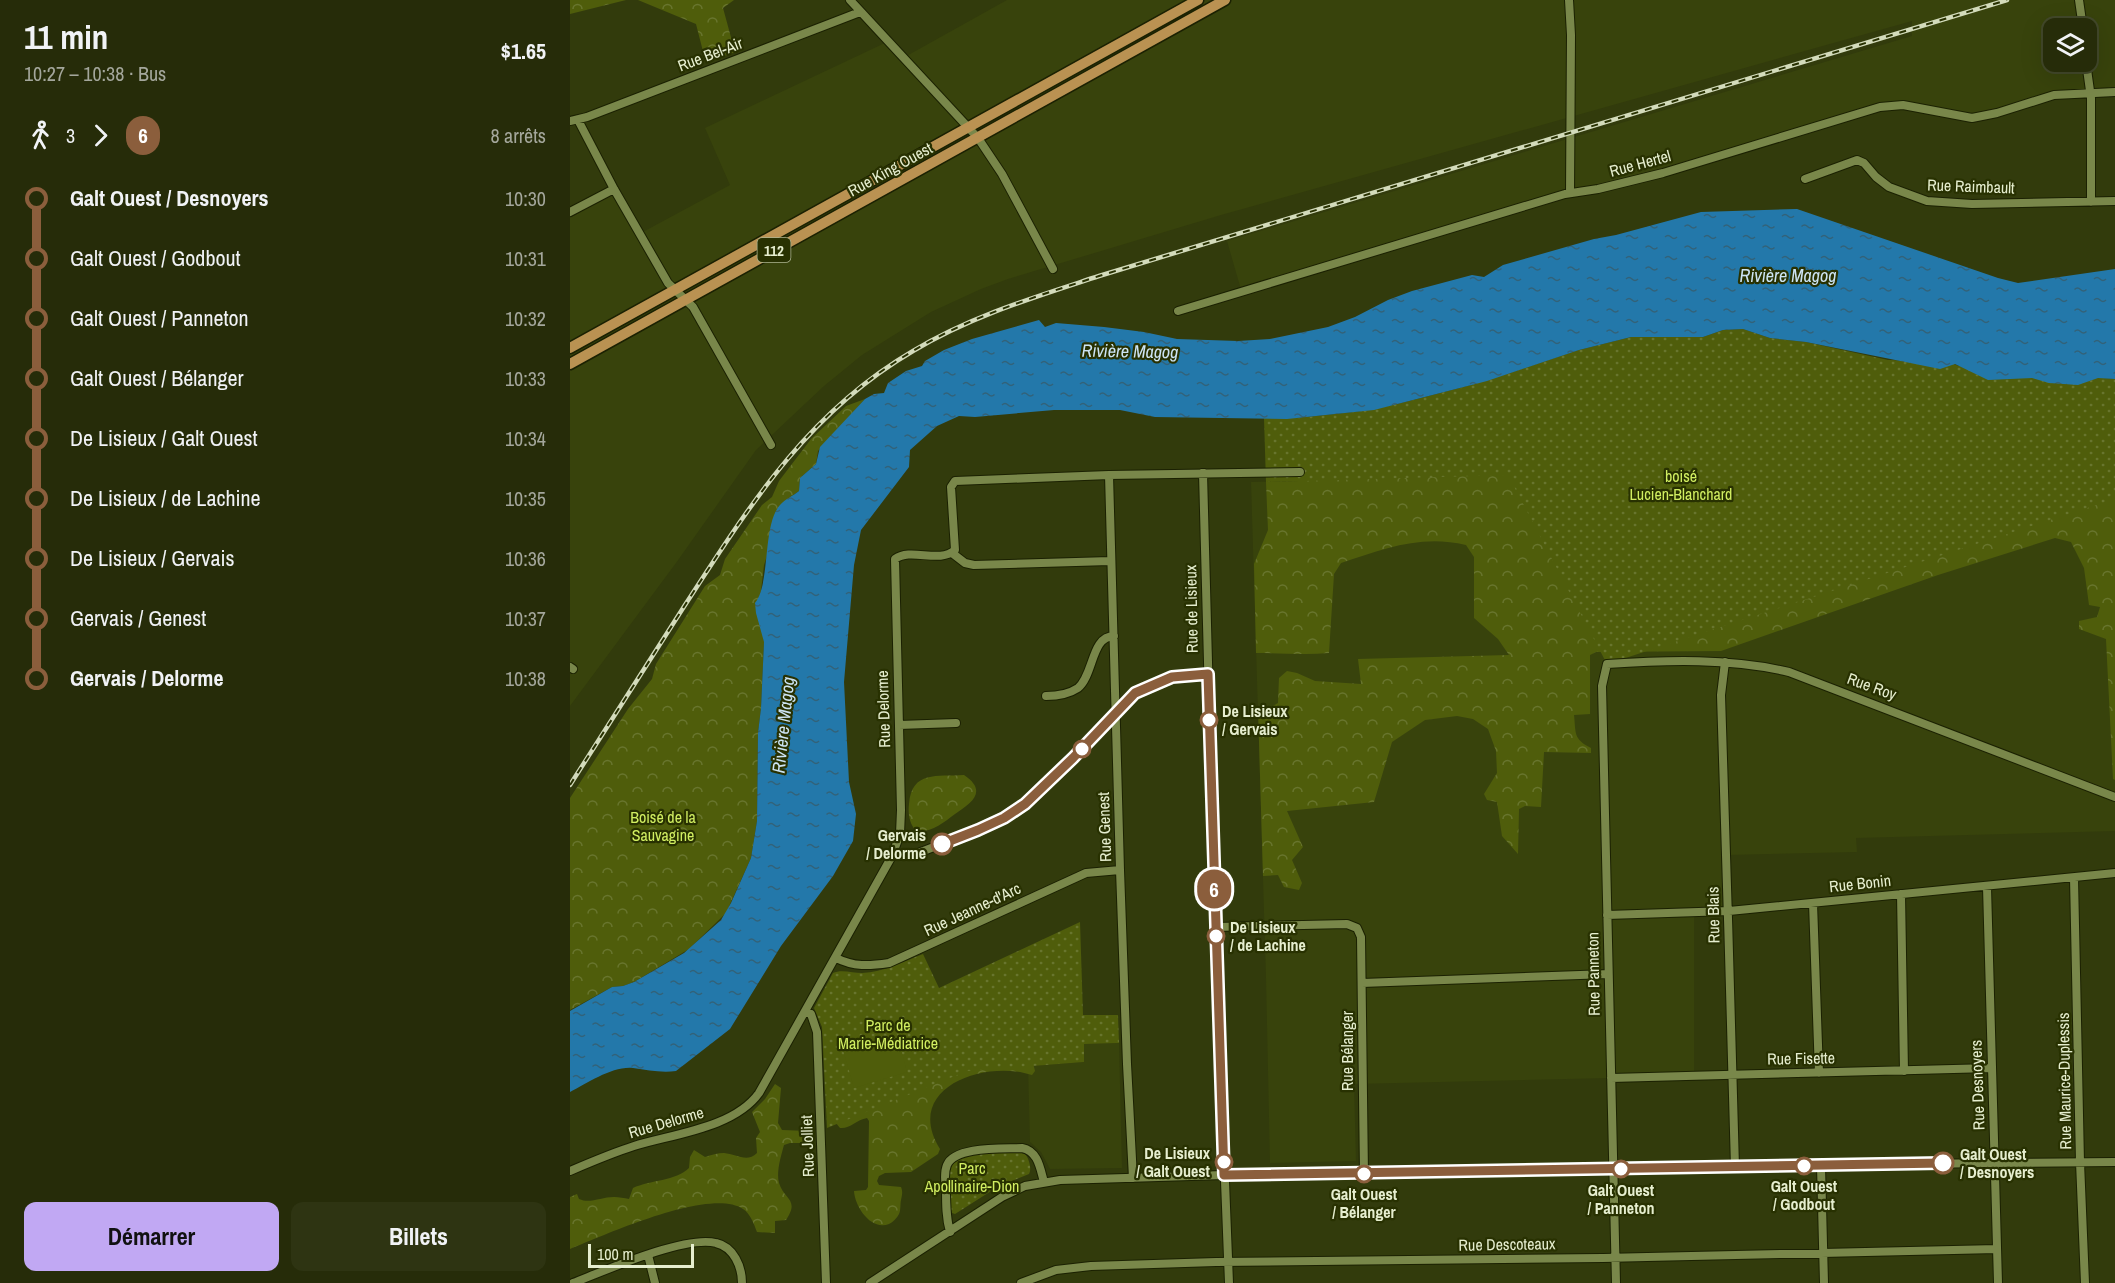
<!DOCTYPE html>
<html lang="fr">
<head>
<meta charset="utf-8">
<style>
	body { margin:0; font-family:"Archivo Narrow",sans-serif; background:#2e3412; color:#f1f3f6; height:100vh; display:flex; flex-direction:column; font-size:22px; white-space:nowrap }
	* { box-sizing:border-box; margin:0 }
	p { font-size:20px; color:#a4a79c }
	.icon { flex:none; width:33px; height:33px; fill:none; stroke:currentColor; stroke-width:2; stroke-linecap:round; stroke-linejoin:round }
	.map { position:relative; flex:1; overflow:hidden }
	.sheet { display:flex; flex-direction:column; background:#262c09; width:570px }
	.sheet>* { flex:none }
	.badge { padding:0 12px; border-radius:20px; font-size:21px; line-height:39px }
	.fabs { position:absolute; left:1473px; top:18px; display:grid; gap:12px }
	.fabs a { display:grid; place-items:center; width:54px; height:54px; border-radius:12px; background:#262c09; box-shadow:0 6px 24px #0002,0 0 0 2px #42482a; font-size:30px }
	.scale { position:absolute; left:18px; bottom:15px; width:106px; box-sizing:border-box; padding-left:6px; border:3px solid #e6eecf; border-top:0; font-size:16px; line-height:21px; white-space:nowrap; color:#e6eecf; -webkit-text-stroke:4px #283101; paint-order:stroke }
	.map>.badge { position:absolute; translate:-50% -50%; box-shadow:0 0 0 3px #fff }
	.legs { display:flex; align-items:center; gap:9px; height:66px; padding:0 24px; font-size:20px }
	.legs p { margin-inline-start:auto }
	.summary { display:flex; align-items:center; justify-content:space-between; height:102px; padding:0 24px }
	h1 { font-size:33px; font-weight:700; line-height:45px }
	.primary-button { display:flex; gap:12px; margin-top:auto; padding:12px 24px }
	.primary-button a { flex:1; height:69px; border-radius:12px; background:#c1a8f3; color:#111; font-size:24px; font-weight:700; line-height:69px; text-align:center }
	.primary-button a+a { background:#2e3412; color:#f1f3f6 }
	ul { padding:0 24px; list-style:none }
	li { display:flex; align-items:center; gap:21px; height:60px; font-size:22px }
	li i { display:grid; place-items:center; width:9px; height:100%; margin:0 8px; background:currentColor }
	li i::after { content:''; width:15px; height:15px; margin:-8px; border:4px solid; border-radius:50%; background:#262c09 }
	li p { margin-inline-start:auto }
	li:first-child i { background:linear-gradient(#0000 50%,currentColor 0) }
	li:last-child i { background:linear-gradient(currentColor 50%,#0000 0) }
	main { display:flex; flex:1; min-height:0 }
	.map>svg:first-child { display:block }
	.built { fill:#38430c; fill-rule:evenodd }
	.forest { fill:url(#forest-crowns) }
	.park { fill:url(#park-dots) }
	.pitch { fill:#4f5d0b }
	.water { fill:url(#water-ripples) }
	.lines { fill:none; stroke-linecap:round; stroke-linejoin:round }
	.minor-casing { stroke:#1b2102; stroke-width:10 }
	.major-casing { stroke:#1b2102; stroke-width:13 }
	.minor { stroke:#79874a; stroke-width:8 }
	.major { stroke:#ba9252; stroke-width:10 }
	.rail-casing { stroke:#d3dbbb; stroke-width:4.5 }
	.rail { stroke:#283101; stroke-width:2; stroke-dasharray:7; stroke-linecap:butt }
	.line-1-casing { stroke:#fff; stroke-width:14 }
	.line-1 { stroke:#8b5e3c; stroke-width:9 }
	.stop-1-dot { fill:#fff; stroke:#8b5e3c; stroke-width:3 }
	.labels { text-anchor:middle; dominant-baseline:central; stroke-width:4.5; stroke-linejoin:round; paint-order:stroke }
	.shield { fill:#283101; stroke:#adb591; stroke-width:1.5 }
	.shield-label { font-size:15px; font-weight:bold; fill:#e6eecf }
	.street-label { font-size:16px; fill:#e6eecf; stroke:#283101 }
	.park-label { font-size:16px; fill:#d1ee61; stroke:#283101 }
	.stop-label { font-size:16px; font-weight:bold; fill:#e6eecf; stroke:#283101; text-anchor:start }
	.water-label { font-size:18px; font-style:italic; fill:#cde4f4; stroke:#283101 }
</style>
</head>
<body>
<main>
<section class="sheet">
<div class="summary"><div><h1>11 min</h1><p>10:27 – 10:38 · Bus</p></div><b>$1.65</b></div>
<div class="legs"><svg class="icon" aria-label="walk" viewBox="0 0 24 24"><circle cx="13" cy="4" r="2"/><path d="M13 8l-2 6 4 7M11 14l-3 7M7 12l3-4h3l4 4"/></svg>3<svg class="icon" aria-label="forward" viewBox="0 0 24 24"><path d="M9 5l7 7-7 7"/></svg><b class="badge" style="background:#8b5e3c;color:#fff">6</b><p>8 arrêts</p></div>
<ul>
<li><i style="color:#8b5e3c"></i><b>Galt Ouest / Desnoyers</b><p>10:30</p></li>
<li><i style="color:#8b5e3c"></i><span>Galt Ouest / Godbout</span><p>10:31</p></li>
<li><i style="color:#8b5e3c"></i><span>Galt Ouest / Panneton</span><p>10:32</p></li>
<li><i style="color:#8b5e3c"></i><span>Galt Ouest / Bélanger</span><p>10:33</p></li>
<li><i style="color:#8b5e3c"></i><span>De Lisieux / Galt Ouest</span><p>10:34</p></li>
<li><i style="color:#8b5e3c"></i><span>De Lisieux / de Lachine</span><p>10:35</p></li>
<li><i style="color:#8b5e3c"></i><span>De Lisieux / Gervais</span><p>10:36</p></li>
<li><i style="color:#8b5e3c"></i><span>Gervais / Genest</span><p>10:37</p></li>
<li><i style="color:#8b5e3c"></i><b>Gervais / Delorme</b><p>10:38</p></li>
</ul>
<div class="primary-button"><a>Démarrer</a><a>Billets</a></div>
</section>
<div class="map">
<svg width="1545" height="1283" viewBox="0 0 1545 1283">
	<defs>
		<pattern id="forest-crowns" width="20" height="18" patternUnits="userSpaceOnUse" patternTransform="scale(1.5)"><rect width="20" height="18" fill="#4f5d0b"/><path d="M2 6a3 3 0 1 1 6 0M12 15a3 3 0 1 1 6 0" fill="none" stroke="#68752e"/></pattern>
		<pattern id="park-dots" width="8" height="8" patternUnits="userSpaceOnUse" patternTransform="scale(1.5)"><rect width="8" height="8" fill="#4f5d0b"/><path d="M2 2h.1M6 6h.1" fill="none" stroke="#68752e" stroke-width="1.8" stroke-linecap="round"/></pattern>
		<pattern id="water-ripples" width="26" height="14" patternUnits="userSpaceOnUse" patternTransform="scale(1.5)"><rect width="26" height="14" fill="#2378aa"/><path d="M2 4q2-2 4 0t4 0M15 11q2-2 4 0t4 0" fill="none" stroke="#326279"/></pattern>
	</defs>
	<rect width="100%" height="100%" fill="#323b0c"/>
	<!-- built -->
	<path class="built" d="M437,0H1545V92L1499,93L1411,116L1326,105L1093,173L1006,192L672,293L657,241L1342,36V21L651,215L438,279L411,289L361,312L292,355L254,386L186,450L106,563L0,706V218L48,191L71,233L160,185L135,128L317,42L333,58ZM1484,28H1516V62H1484Z
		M938,475L1545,499V831L1286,838L1287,852L1157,855L1159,911L1124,913V1076L784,1084L786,1161L700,1163L696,978L681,482Z
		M549,1043L552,1168L480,1169L471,1152L460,1142L458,1066L514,1062L513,1044Z"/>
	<!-- forest -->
	<path class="forest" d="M0,0H56L0,14Z
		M68,0H164L153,8L165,52L136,63L126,24Z
		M1009,350L1318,360L1545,379V780L1543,779L1536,639L1509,629V621L1527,617L1530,607L1519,605L1514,568L1501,542L1485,538L1368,575L1151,651L1026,652L1020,655V714L1004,715C1006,733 1003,739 1021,748V753L974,752L971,807L955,806L949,809L948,854L932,836L927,802L917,800L914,794L927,773L926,751L918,729L903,719L887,716L855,720L822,742L804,802L717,811L733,847L722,860L732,883L729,890L714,887L708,875L693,876L688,708L701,707L708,703L709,678L717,671L727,673L745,681L791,684L788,659L939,655L928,639L904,618V557L896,545C851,534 813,549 771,563L764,574L759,653C735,655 711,653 686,653L684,564L698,530L696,482L729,481L694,418C803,421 907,384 1009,350Z
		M295,399L248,451L246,464L230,478L229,491L215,501L194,565L190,599L194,642L191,708L188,733L187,821L181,858L156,913L119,949L64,982L53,986L42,987L0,1010V798L58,709L82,679L86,664L135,586L150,575L155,559L192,505L202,497L209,481L241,439L276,406Z
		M394,775C418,791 402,803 385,814C373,823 361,833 346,831C339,823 338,813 339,804C342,770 367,777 394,775Z
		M462,1059L465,1071L462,1075C414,1059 332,1088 370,1149L368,1154L341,1172L315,1173L309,1176L307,1181L309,1185L331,1187C333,1192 332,1195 331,1200C330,1204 331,1210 329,1214C327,1218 323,1222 319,1224C301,1231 285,1207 284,1191L296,1190L298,1187L299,1121L297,1118C286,1120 280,1129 270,1128L266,1123L369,1070Z
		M205,1084L211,1088L208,1123L212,1130L238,1131V1143H220L214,1145C211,1156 206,1172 209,1183C214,1200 230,1199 216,1220L205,1221V1233L187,1232C184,1224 180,1213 173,1209C140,1187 35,1235 0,1249V1197L7,1194L9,1199C20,1204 31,1197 44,1197C49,1197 54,1198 59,1199L63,1188C80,1180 106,1181 119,1168L120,1157L124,1150L135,1157C141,1155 148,1153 154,1153C166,1154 177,1163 187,1153L186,1138L190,1132L182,1112L195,1099Z"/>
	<!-- park -->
	<path class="park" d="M1173,329L1200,338L1236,342L1318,360L1384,364L1418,380L1462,378L1479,383L1508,385L1528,378L1545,379V499L1037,664L938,475L696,482L694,418L717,419L804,410L917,381L1009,350L1061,337H1133L1153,330Z
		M510,922L513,1015H548L549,1043L514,1044V1062L397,1071L257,1128L252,1027L244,1008L263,973C271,969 283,973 292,973C314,972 333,962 353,954L369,988Z
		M448,1152L455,1154C459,1158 462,1169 459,1174L429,1186L385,1214L382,1213L380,1208L378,1172L380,1164L396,1154Z"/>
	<!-- pitch -->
	<path class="pitch" d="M327,1034L337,1072L284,1088L273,1050Z"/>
	<!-- water -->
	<path class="water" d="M1227,209L1428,278L1448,283L1545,269V379L1528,378L1508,385L1479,383L1462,378L1418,380L1385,364L1370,369L1236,342L1200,338L1173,329L1153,330L1133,337H1061L1009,350L917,381L804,410L717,419L585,417L550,410H484L405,417L389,416L367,426L340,450L339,467L291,530L284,565L274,682L279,782L286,814L283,841L263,876L211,946L160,1029L106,1071C91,1073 78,1070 63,1068C42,1066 18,1083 0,1092V1011L42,987L53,986L64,982L114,953L151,920L161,903L181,858L187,821L188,733L191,708L194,642L186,613L185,603C201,583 192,525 210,505C215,499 223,496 229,491L230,478L246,464L250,447L295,399L304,394L314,393L318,383L336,371L352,366L355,361L374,350L402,339L469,320L475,327L486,323L534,327L574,332L607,339L668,341L700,339L758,327L785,317L818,300L842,291L902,275L914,277L933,265L1024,239L1046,235L1131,212Z"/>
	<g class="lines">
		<!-- minor casing -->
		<g class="minor-casing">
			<path id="minor" d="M280,0L408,138L432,174L483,269
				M999,0L1001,35L1000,193
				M1509,0L1513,28
				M1516,62L1521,98V202
				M8,120L44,189L98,283L123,307L201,445
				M0,121L17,117L290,12
				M1235,179L1287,160L1294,163L1306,177L1319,187L1357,201L1402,204L1545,201
				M0,212L44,189
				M608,311L995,194L1028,189L1093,173L1310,107L1333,105L1402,118L1427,113L1484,95L1545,92
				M633,473L645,927L659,1283
				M539,475L550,870L557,1064L563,1178
				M382,553L395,563L404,565L540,561
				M1155,662L1151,695C1156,852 1161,1010 1165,1167
				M0,667L3,669
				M476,696C487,696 499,694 508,688C524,675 521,636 544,636
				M329,725L386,723
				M322,856L343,855L408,830L434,817L455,804L480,781L565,693L602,677L638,674
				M1504,878L1510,1162L1515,1283
				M1417,887L1428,1283
				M1331,894L1334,1071
				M1243,903L1249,1073
				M1037,915L1159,911L1545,873
				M645,927L777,924L787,928L791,937L794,1174
				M266,958C284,967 299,966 319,963L516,873L550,870
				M792,983L1038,974
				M236,1011L241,1014L247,1032L256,1283
				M1041,1078L1422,1068
				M1251,1166L1254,1283
				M0,1171C21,1162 42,1153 64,1146C103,1134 164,1128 189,1093L322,856L330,834L331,810L325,559C341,547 369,564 385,550L381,487L385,481L539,475L730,472
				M380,1232C376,1218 376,1204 376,1189C375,1182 374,1172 377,1165C385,1146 433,1149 452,1148C468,1151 470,1168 474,1182
				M78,1255L85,1283
				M3,1283C34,1271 115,1235 146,1243C164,1247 172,1267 172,1283
				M300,1283L432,1197L455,1186L490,1180L654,1175L1416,1163L1545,1162
				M451,1283L486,1270L521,1266L646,1262L1033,1258L1427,1249
				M1046,1283L1032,686L1037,664C1098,660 1160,658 1219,672L1545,797"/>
		</g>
		<!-- major casing -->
		<g class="major-casing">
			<path id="major" d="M0,348L628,0
				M0,364L655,0"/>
		</g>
		<!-- minor -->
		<use href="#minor" class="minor"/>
		<!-- major -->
		<use href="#major" class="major"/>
		<!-- rail casing -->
		<g class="rail-casing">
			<path id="rail" d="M0,785C38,725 77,665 115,605C180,505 237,413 343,351C401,316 465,297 529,276L1437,0"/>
		</g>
		<!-- rail -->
		<use href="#rail" class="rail"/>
	</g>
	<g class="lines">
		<!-- line-1 casing -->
		<g class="line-1-casing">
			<path id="line-1" d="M372,844L408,830L434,818L455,804L503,758L565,693L602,677L638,674L654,1175L1373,1163"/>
		</g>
		<!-- line-1 -->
		<use href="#line-1" class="line-1"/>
	</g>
	<!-- markers -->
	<g class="stop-1-dot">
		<circle cx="639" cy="720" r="8"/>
		<circle cx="512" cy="749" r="8"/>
		<circle cx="372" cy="844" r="10"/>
		<circle cx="646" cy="936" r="8"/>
		<circle cx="654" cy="1162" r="8"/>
		<circle cx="1373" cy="1163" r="10"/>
		<circle cx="1234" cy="1166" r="8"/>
		<circle cx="1051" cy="1169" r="8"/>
		<circle cx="794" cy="1174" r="8"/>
	</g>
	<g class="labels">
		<!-- shield labels -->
		<rect class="shield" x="187.5" y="238" width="33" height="24" rx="4.5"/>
		<g class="shield-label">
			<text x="204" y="250">112</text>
		</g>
		<!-- street labels -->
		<g class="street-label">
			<text transform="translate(140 54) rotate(-21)">Rue Bel-Air</text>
			<text transform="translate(1070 163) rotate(-15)">Rue Hertel</text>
			<text transform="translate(320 169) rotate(-29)">Rue King Ouest</text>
			<text transform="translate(1401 186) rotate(2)">Rue Raimbault</text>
			<text transform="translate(621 609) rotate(-91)">Rue de Lisieux</text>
			<text transform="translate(1302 686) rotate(20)">Rue Roy</text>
			<text transform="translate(313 709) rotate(-92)">Rue Delorme</text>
			<text transform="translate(534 827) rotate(-92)">Rue Genest</text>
			<text transform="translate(1290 883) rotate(-6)">Rue Bonin</text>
			<text transform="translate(402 909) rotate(-25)">Rue Jeanne-d'Arc</text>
			<text transform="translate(1143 915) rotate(-91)">Rue Blais</text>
			<text transform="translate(1023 974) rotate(-91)">Rue Panneton</text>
			<text transform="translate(777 1051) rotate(-90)">Rue Bélanger</text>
			<text transform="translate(1231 1058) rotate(-1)">Rue Fisette</text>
			<text transform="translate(1494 1081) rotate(-91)">Rue Maurice-Duplessis</text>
			<text transform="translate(1407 1085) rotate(-92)">Rue Desnoyers</text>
			<text transform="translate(96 1122) rotate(-16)">Rue Delorme</text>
			<text transform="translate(237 1146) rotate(-92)">Rue Jolliet</text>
			<text transform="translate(937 1244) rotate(-1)">Rue Descoteaux</text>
		</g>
		<!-- park labels -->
		<g class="park-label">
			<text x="1111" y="476">boisé<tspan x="1111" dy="18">Lucien-Blanchard</tspan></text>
			<text x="93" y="817">Boisé de la<tspan x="93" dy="18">Sauvagine</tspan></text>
			<text x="318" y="1025">Parc de<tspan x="318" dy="18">Marie-Médiatrice</tspan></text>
			<text x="402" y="1168">Parc<tspan x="402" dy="18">Apollinaire-Dion</tspan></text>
		</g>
		<!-- stop labels -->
		<g class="stop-label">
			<text x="652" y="711">De Lisieux<tspan x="652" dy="18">/ Gervais</tspan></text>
			<text x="356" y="835" text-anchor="end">Gervais<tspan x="356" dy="18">/ Delorme</tspan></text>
			<text x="660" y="927">De Lisieux<tspan x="660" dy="18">/ de Lachine</tspan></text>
			<text x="640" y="1153" text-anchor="end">De Lisieux<tspan x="640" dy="18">/ Galt Ouest</tspan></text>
			<text x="1390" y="1154">Galt Ouest<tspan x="1390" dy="18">/ Desnoyers</tspan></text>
			<text x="1234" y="1186" text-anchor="middle">Galt Ouest<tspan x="1234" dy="18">/ Godbout</tspan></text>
			<text x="1051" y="1190" text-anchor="middle">Galt Ouest<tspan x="1051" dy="18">/ Panneton</tspan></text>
			<text x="794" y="1194" text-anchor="middle">Galt Ouest<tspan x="794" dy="18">/ Bélanger</tspan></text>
		</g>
		<!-- water labels -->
		<g class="water-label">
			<text x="1218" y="275">Rivière Magog</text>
			<text transform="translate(560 351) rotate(1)">Rivière Magog</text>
			<text transform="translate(213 725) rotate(-84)">Rivière Magog</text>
		</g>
	</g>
</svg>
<div class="fabs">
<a><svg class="icon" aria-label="layers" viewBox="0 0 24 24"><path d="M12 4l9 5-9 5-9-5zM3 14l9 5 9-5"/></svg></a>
</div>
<div class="scale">100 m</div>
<b class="badge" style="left:644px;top:889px;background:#8b5e3c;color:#fff">6</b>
</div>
</main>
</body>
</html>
